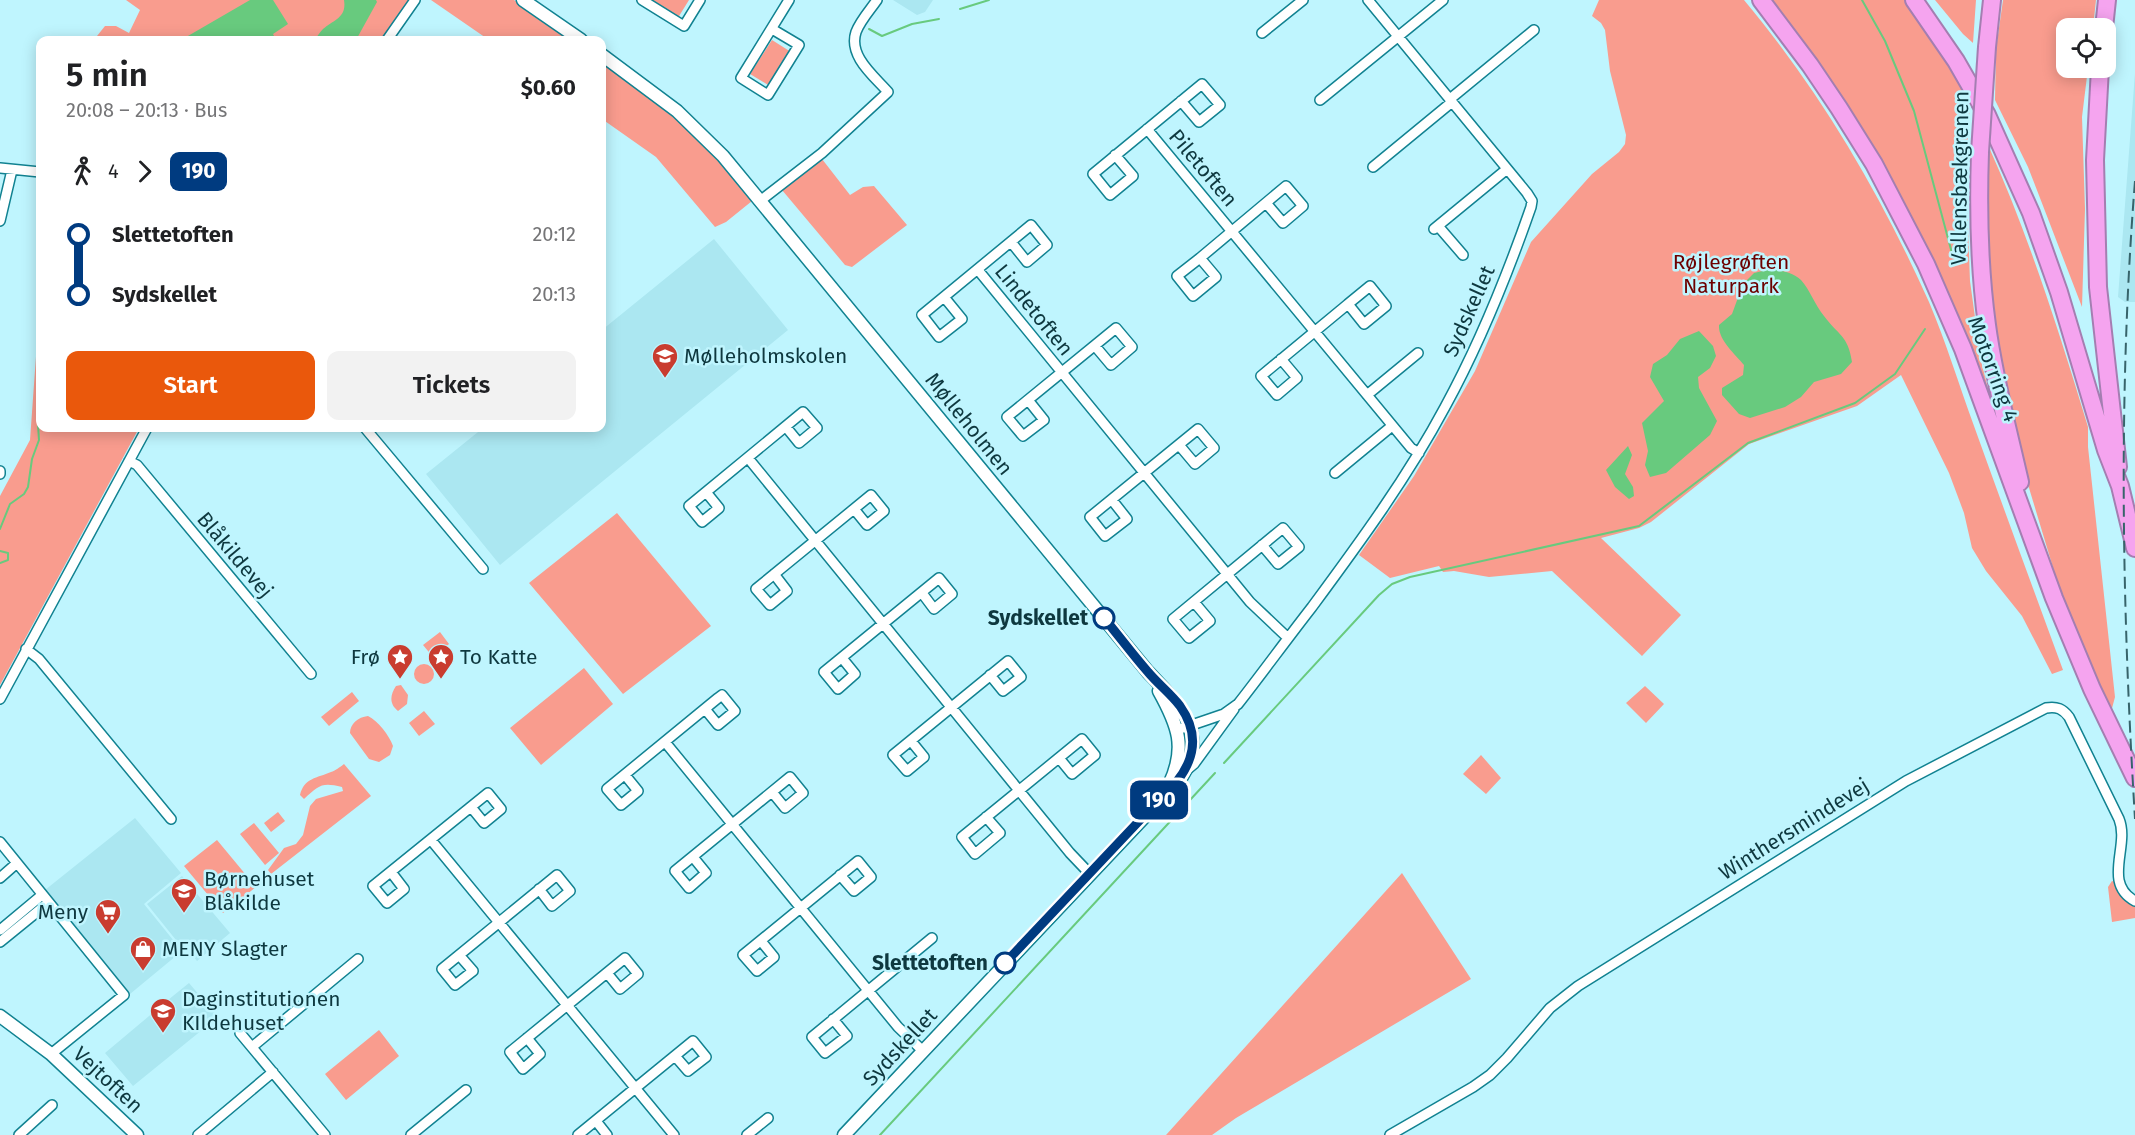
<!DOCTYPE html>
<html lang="en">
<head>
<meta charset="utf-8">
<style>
	body { margin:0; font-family:"Fira Sans",sans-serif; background:#f2f2f2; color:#202124; height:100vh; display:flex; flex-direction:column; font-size:22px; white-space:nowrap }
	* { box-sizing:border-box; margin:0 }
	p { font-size:20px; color:#757577 }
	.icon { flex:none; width:33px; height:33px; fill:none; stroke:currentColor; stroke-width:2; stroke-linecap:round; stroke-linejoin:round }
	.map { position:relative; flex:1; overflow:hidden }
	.details { position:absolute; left:36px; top:36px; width:570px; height:396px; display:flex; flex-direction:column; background:#fff; border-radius:12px; box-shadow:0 3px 15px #0003 }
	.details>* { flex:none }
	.badge { padding:0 12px; border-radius:9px; font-size:21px; line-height:39px }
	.fabs { position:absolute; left:2056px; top:18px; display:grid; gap:12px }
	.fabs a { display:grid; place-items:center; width:60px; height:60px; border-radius:12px; background:#fff; box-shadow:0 3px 15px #0003; font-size:30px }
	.map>.badge { position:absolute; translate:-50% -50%; box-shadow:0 0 0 3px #fff }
	.legs { display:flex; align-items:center; gap:9px; height:66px; padding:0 30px; font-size:20px }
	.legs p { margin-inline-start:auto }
	.summary { display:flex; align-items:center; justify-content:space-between; height:102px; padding:0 30px }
	h1 { font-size:33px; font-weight:600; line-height:45px }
	.primary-button { display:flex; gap:12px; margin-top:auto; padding:12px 30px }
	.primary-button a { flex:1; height:69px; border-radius:12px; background:#ea580c; color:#fff; font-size:24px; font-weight:600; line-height:69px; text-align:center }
	.primary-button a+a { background:#f2f2f2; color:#202124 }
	ul { padding:0 30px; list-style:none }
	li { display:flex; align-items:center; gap:21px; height:60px; font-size:22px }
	li i { display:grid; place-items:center; width:9px; height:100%; margin:0 8px; background:currentColor }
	li i::after { content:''; width:15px; height:15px; margin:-8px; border:4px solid; border-radius:50%; background:#fff }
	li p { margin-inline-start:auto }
	li:first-child i { background:linear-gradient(#0000 50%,currentColor 0) }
	li:last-child i { background:linear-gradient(currentColor 50%,#0000 0) }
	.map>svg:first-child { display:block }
	.built { fill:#abe7f1 }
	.green { fill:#f99c8e }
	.water { fill:#68ca7e }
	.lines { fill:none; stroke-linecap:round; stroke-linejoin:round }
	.stream { stroke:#68ca7e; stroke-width:2 }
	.street-casing { stroke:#118291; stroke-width:12 }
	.secondary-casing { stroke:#118291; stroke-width:15 }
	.highway-casing { stroke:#a47eb1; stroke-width:20 }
	.street { stroke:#fff; stroke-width:9 }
	.secondary { stroke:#fff; stroke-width:12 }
	.highway { stroke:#f5a4ef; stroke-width:16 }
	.rail { stroke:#37646b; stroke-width:2; stroke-dasharray:12 6; stroke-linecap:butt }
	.highway-bridge-casing { stroke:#a47eb1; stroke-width:20; stroke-linecap:butt }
	.highway-bridge { stroke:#f5a4ef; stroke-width:16 }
	.line-1-casing { stroke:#fff; stroke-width:14 }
	.line-1 { stroke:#003b80; stroke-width:9 }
	.stop-1-dot { fill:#fff; stroke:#003b80; stroke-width:3 }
	.labels { text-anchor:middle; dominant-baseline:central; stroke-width:5; stroke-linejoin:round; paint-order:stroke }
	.street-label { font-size:21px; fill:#0e383f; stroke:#bff5fe }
	.park-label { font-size:21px; fill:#6d0000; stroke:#bff5fe }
	.poi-label { font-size:21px; fill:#0e383f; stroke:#bff5fe; text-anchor:start }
	.stop-label { font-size:21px; font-weight:bold; fill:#0e383f; stroke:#bff5fe; text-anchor:end }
</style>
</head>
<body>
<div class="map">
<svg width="2135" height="1135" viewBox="0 0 2135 1135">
	<rect width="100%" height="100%" fill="#bff5fe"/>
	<!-- built -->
	<path class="built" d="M893,0H933L925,12L917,15Z
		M2135,73V302H2125L2118,297Z
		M714,239L788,330L500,565L426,474L483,428H602V330Z
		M135,818L181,873L144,904L182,951L130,994L45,890Z
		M182,876L230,933L197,961L187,948L184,950L147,904Z
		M189,983L218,1017L133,1086L105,1053L155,1011L157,1012L169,1003L168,1000Z"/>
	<!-- green -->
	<path class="green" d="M126,0H409L381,40H97V36L105,26H116L129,33L140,10Z
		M431,0H514L572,40H489Z
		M642,0H689L676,21Z
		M1599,0H1744C1820,91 1880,193 1929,302C1946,342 1959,385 1974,426C2003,507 2033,588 2063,670L2052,674L2022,616L1986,571L1972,548L1964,513L1949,473L1901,375L1857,406L1749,444L1651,522L1639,528L1601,538L1681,615L1642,656L1552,571L1489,577L1454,571L1443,572L1439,566L1390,578L1359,555L1414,476L1475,371L1531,242L1592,174L1619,152L1625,144L1626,135L1610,71L1605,30L1601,23L1592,16Z
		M1770,0H1905L1942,53L1970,101L1966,174L1970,281L1981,361L1991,400H1988L1970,345L1940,274L1893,184Z
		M1935,0H1976L1973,43L1963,34Z
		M2003,0H2096L2093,28H2067V68H2088L2082,117L2085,209L2082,307L2028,167L1995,100L1996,49Z
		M772,40L791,52L770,86L750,74Z
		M602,61L682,120L722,162L752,201L726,222L715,227L656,157L602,119Z
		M1988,145C2029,236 2059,331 2088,427V447L2115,697L2111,712L2061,594L2007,415L1985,267Z
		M822,159L850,195L863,187L874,186L907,225L852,267L845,265L782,190Z
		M40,301V428H139L0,685V496L30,440Z
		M617,513L711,626L623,694L529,583Z
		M440,632L449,644L433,657L423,645Z
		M414 674a10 10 0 1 1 20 0a10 10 0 1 1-20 0Z
		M584,668L613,704L541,765L510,728Z
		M401,685L408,695L407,704L398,711C389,704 390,695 396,686Z
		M1645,686L1664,704L1646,723L1626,703Z
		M352,692L359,701L329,726L321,717Z
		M424,711L435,724L419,736L409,723Z
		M368,716C378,721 389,735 393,746L390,755L379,762L369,759L350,733C350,724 358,717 368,716Z
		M1481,755L1501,778L1486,794L1463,774Z
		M344,764L371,796L271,874L268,870L284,848L296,844L303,835L310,806L316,799L343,791L342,787C322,782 319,785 304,799L300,795C304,778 317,778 331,772C335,771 340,767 344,764Z
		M278,812L285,821L271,832L264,823Z
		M254,823L279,853L265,865L240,834Z
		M217,840L256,887L223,913L184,866Z
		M1402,873L1471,979L1236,1118L1212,1135H1166Z
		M2112,881L2115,882L2121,895L2135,907V918L2112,922L2108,887Z
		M379,1030L399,1056L346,1100L325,1074Z"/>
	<!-- water -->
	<path class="water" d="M250,0H273L288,24L273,34L275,38L270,40H181Z
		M344,0H376L377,2L356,40H314C317,37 320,32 323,29C333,20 347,18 344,0Z
		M1771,269C1782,271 1792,272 1801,280C1810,290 1815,305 1824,316C1838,335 1848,335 1852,362L1841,374L1814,382L1801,397L1785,407L1750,418L1739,414L1722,395V388L1743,375L1744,365C1735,354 1718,340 1719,325L1732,314L1743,284L1754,273Z
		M1699,331L1713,346L1716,356L1710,368L1698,377L1699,388L1717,421L1710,435L1666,473L1650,477L1645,465L1648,451L1642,423L1664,401L1650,377L1653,364L1667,355L1680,339Z
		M1628,446L1632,455L1625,474L1633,487L1634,496L1629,499L1615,487L1606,470Z"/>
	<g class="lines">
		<!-- stream -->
		<path class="stream" d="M1862,0L1885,41L1914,111L1953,257
			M960,9L989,0
			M869,29L882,36L912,24L939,19
			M0,529L10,504L24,494L28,487L32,459L39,440L38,425L40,420
			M0,551L8,553V560L0,563
			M1224,763L1379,595L1392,584L1410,577L1639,526L1748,443L1855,403L1895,374L1925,329
			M880,1135L1215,773"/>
		<!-- street casing -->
		<g class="street-casing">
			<path id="street" d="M642,0L684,26L700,0
				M772,29L799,45L768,95L741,78L789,0
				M1262,33L1303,0
				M387,40L415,0
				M1450,99L1534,30
				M1320,100L1443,0
				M1147,129L1411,448L1419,453
				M1115,155L1133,176L1110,195L1093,174L1202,84L1220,105L1199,122L1181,101
				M1373,167L1452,102
				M0,168L40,172
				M760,201L822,153L888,92C874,76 848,56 856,32C860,21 870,10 877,0
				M0,221L12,170
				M1438,226L1463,255
				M1434,229L1507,169
				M1200,258L1177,276L1193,296L1216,277L1200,258L1286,186L1303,206L1283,223L1266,203
				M978,270L1250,602L1288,638
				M944,297L962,319L939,337L922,315L1031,225L1047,245L1027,262L1011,242
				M1281,359L1297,378L1277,395L1261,376L1348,304L1364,324L1386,306L1370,286L1348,304
				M1367,395L1418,353
				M1028,400L1044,420L1023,436L1007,417L1116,328L1132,347L1111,365L1095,346
				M365,428L483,569
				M748,458L1070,853L1090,874
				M129,461L137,465L311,674
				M0,471V474
				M1335,473L1392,426
				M706,492L719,508L702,522L689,506L803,412L817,428L799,443L786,427
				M1112,500L1127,519L1105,536L1090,517L1198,429L1214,448L1195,464L1179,445
				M774,574L787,591L770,605L756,589L871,495L884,511L867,525L854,509
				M1194,602L1210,621L1189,638L1173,619L1283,528L1299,547L1278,564L1262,545
				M26,649L39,659L171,819
				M842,658L855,674L838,689L824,672L939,578L952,594L934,609L922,593
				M0,699L147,428
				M1183,728L1224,714L1238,704C1263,672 1287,639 1312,607C1360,542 1407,478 1445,407C1480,343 1507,276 1531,207L1532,201L1527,193L1368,0
				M911,741L924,757L907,771L893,755L1008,661L1021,677L1003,691L990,675
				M665,742L898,1027L923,1051
				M1188,769L1194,764L1234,709
				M625,775L638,791L621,805L607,789L718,698L722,695L735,711L718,725L705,709
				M986,817L1000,833L975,854L962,837L1082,739L1095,755L1072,774L1059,758
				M431,840L674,1135
				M0,842L124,995L51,1054
				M693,857L706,873L689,888L675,871L790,777L803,793L785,808L772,792
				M391,872L404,889L387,903L373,886L488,793L501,809L484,823L471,807
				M0,878L17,863
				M0,930L42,895
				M761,941L774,957L757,971L743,955L858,861L871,877L854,891L840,875
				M0,942L48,903
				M459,955L473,971L455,985L442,969L557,875L570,891L552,906L539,889
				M833,1019L847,1036L825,1053L812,1037L932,938
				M240,1033L325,1135
				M527,1038L540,1054L523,1069L510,1052L625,958L638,974L620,989L607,973
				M252,1047L358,959
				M596,1121L607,1135
				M19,1135L52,1105
				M198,1135L273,1072
				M411,1135L466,1090
				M578,1135L693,1041L706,1057L688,1071L675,1056
				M747,1135L768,1118
				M1390,1135L1473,1087L1490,1075L1507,1058L1550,1008L1578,986L1906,781L2046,708C2057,706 2063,709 2069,717L2119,819C2130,846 2102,883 2135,901"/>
		</g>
		<!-- secondary casing -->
		<g class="secondary-casing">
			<path id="secondary" d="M523,0L581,40
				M602,55L677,111L723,156L1148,672C1178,704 1210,733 1181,778L844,1135
				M1159,691C1178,725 1187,748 1169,785
				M0,1016L51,1054L137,1135"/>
		</g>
		<!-- highway casing -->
		<g class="highway-casing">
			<path id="highway" d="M1761,0L1810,65L1839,108L1874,164L1926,264L1963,349L2054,598L2092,689L2135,778
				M1914,0L1956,61L1987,115L2031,213L2059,292L2106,450L2120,486L2135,548
				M2104,28L2107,0
				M1987,47L1992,0
				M2100,68L2095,160L2098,287L2118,467
				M1980,152C1978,210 1979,267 1987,325C1994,378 2008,429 2020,482"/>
		</g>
		<!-- street -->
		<use href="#street" class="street"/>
		<!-- secondary -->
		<use href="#secondary" class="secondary"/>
		<!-- highway -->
		<use href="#highway" class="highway"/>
		<!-- rail -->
		<path class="rail" d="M2135,181C2118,393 2122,607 2135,819"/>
		<!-- highway-bridge casing -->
		<g class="highway-bridge-casing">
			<path id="highway-bridge" d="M1980,152L1987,47"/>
		</g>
		<!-- highway-bridge -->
		<use href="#highway-bridge" class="highway-bridge"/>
	</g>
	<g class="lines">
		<!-- line-1 casing -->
		<g class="line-1-casing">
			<path id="line-1" d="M1005,963L1157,802C1187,776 1207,744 1180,706C1171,694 1158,684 1148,672C1133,655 1119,636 1104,618"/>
		</g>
		<!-- line-1 -->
		<use href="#line-1" class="line-1"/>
	</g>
	<!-- icons -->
	<defs>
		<g id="school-pin" transform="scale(1.35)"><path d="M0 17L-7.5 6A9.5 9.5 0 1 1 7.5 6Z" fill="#c93c2f" stroke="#bff5fe"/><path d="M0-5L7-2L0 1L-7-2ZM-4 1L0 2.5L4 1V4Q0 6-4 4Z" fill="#fff"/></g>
		<g id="sight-pin" transform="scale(1.35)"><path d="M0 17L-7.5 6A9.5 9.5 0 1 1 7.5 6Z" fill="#c93c2f" stroke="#bff5fe"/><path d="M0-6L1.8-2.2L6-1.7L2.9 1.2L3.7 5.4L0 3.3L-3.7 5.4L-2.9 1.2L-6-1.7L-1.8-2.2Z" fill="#fff"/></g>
		<g id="supermarket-pin" transform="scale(1.35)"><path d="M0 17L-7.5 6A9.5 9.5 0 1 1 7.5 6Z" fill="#c93c2f" stroke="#bff5fe"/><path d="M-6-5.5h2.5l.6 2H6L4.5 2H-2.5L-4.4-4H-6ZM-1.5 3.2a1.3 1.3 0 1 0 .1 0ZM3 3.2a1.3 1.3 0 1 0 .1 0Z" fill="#fff"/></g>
		<g id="shop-pin" transform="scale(1.35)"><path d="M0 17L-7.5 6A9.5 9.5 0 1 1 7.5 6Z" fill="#c93c2f" stroke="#bff5fe"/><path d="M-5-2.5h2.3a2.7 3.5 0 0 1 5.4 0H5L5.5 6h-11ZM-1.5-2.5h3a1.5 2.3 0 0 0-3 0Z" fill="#fff"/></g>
	</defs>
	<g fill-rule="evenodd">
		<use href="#school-pin" x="665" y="356"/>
		<use href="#sight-pin" x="400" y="657"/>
		<use href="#sight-pin" x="441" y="657"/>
		<use href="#school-pin" x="184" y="891"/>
		<use href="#supermarket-pin" x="108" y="912"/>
		<use href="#shop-pin" x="143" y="949"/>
		<use href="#school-pin" x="163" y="1011"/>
	</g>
	<!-- markers -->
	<g class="stop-1-dot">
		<circle cx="1104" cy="618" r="10"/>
		<circle cx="1005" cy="963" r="10"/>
	</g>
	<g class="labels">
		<!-- street labels -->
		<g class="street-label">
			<text transform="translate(1203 168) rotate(50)">Piletoften</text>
			<text transform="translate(1960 178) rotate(-89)">Vallensbækgrenen</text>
			<text transform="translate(1034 310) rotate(51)">Lindetoften</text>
			<text transform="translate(1469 311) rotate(-66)">Sydskellet</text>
			<text transform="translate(1993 369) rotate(70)">Motorring 4</text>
			<text transform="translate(969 424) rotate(51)">Mølleholmen</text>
			<text transform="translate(235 555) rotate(50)">Blåkildevej</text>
			<text transform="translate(1794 829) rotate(-32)">Winthersmindevej</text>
			<text transform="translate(900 1047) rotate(-47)">Sydskellet</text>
			<text transform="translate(108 1080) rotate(43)">Vejtoften</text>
		</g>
		<!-- park labels -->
		<g class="park-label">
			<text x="1731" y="262">Røjlegrøften<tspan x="1731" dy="24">Naturpark</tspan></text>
		</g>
		<!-- poi labels -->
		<g class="poi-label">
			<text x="684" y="356">Mølleholmskolen</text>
			<text x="380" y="657" text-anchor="end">Frø</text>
			<text x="460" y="657">To Katte</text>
			<text x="204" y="879">Børnehuset<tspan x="204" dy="24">Blåkilde</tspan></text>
			<text x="88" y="912" text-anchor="end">Meny</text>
			<text x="162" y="949">MENY Slagter</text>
			<text x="182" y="999">Daginstitutionen<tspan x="182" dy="24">KIldehuset</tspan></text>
		</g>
		<!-- stop labels -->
		<g class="stop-label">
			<text x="1088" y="618">Sydskellet</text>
			<text x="988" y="963">Slettetoften</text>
		</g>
	</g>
</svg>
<div class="fabs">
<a><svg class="icon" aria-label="locate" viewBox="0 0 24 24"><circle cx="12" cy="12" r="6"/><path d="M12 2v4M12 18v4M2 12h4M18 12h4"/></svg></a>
</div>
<b class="badge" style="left:1159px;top:800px;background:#003b80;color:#fff">190</b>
<section class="details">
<div class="summary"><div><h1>5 min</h1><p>20:08 – 20:13 · Bus</p></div><b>$0.60</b></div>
<div class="legs"><svg class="icon" aria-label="walk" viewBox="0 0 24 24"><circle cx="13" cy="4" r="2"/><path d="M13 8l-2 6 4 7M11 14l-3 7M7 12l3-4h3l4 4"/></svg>4<svg class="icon" aria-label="forward" viewBox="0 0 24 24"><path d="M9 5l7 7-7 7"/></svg><b class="badge" style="background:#003b80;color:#fff">190</b></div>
<ul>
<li><i style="color:#003b80"></i><b>Slettetoften</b><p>20:12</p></li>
<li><i style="color:#003b80"></i><b>Sydskellet</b><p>20:13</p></li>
</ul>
<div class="primary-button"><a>Start</a><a>Tickets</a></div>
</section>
</div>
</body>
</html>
